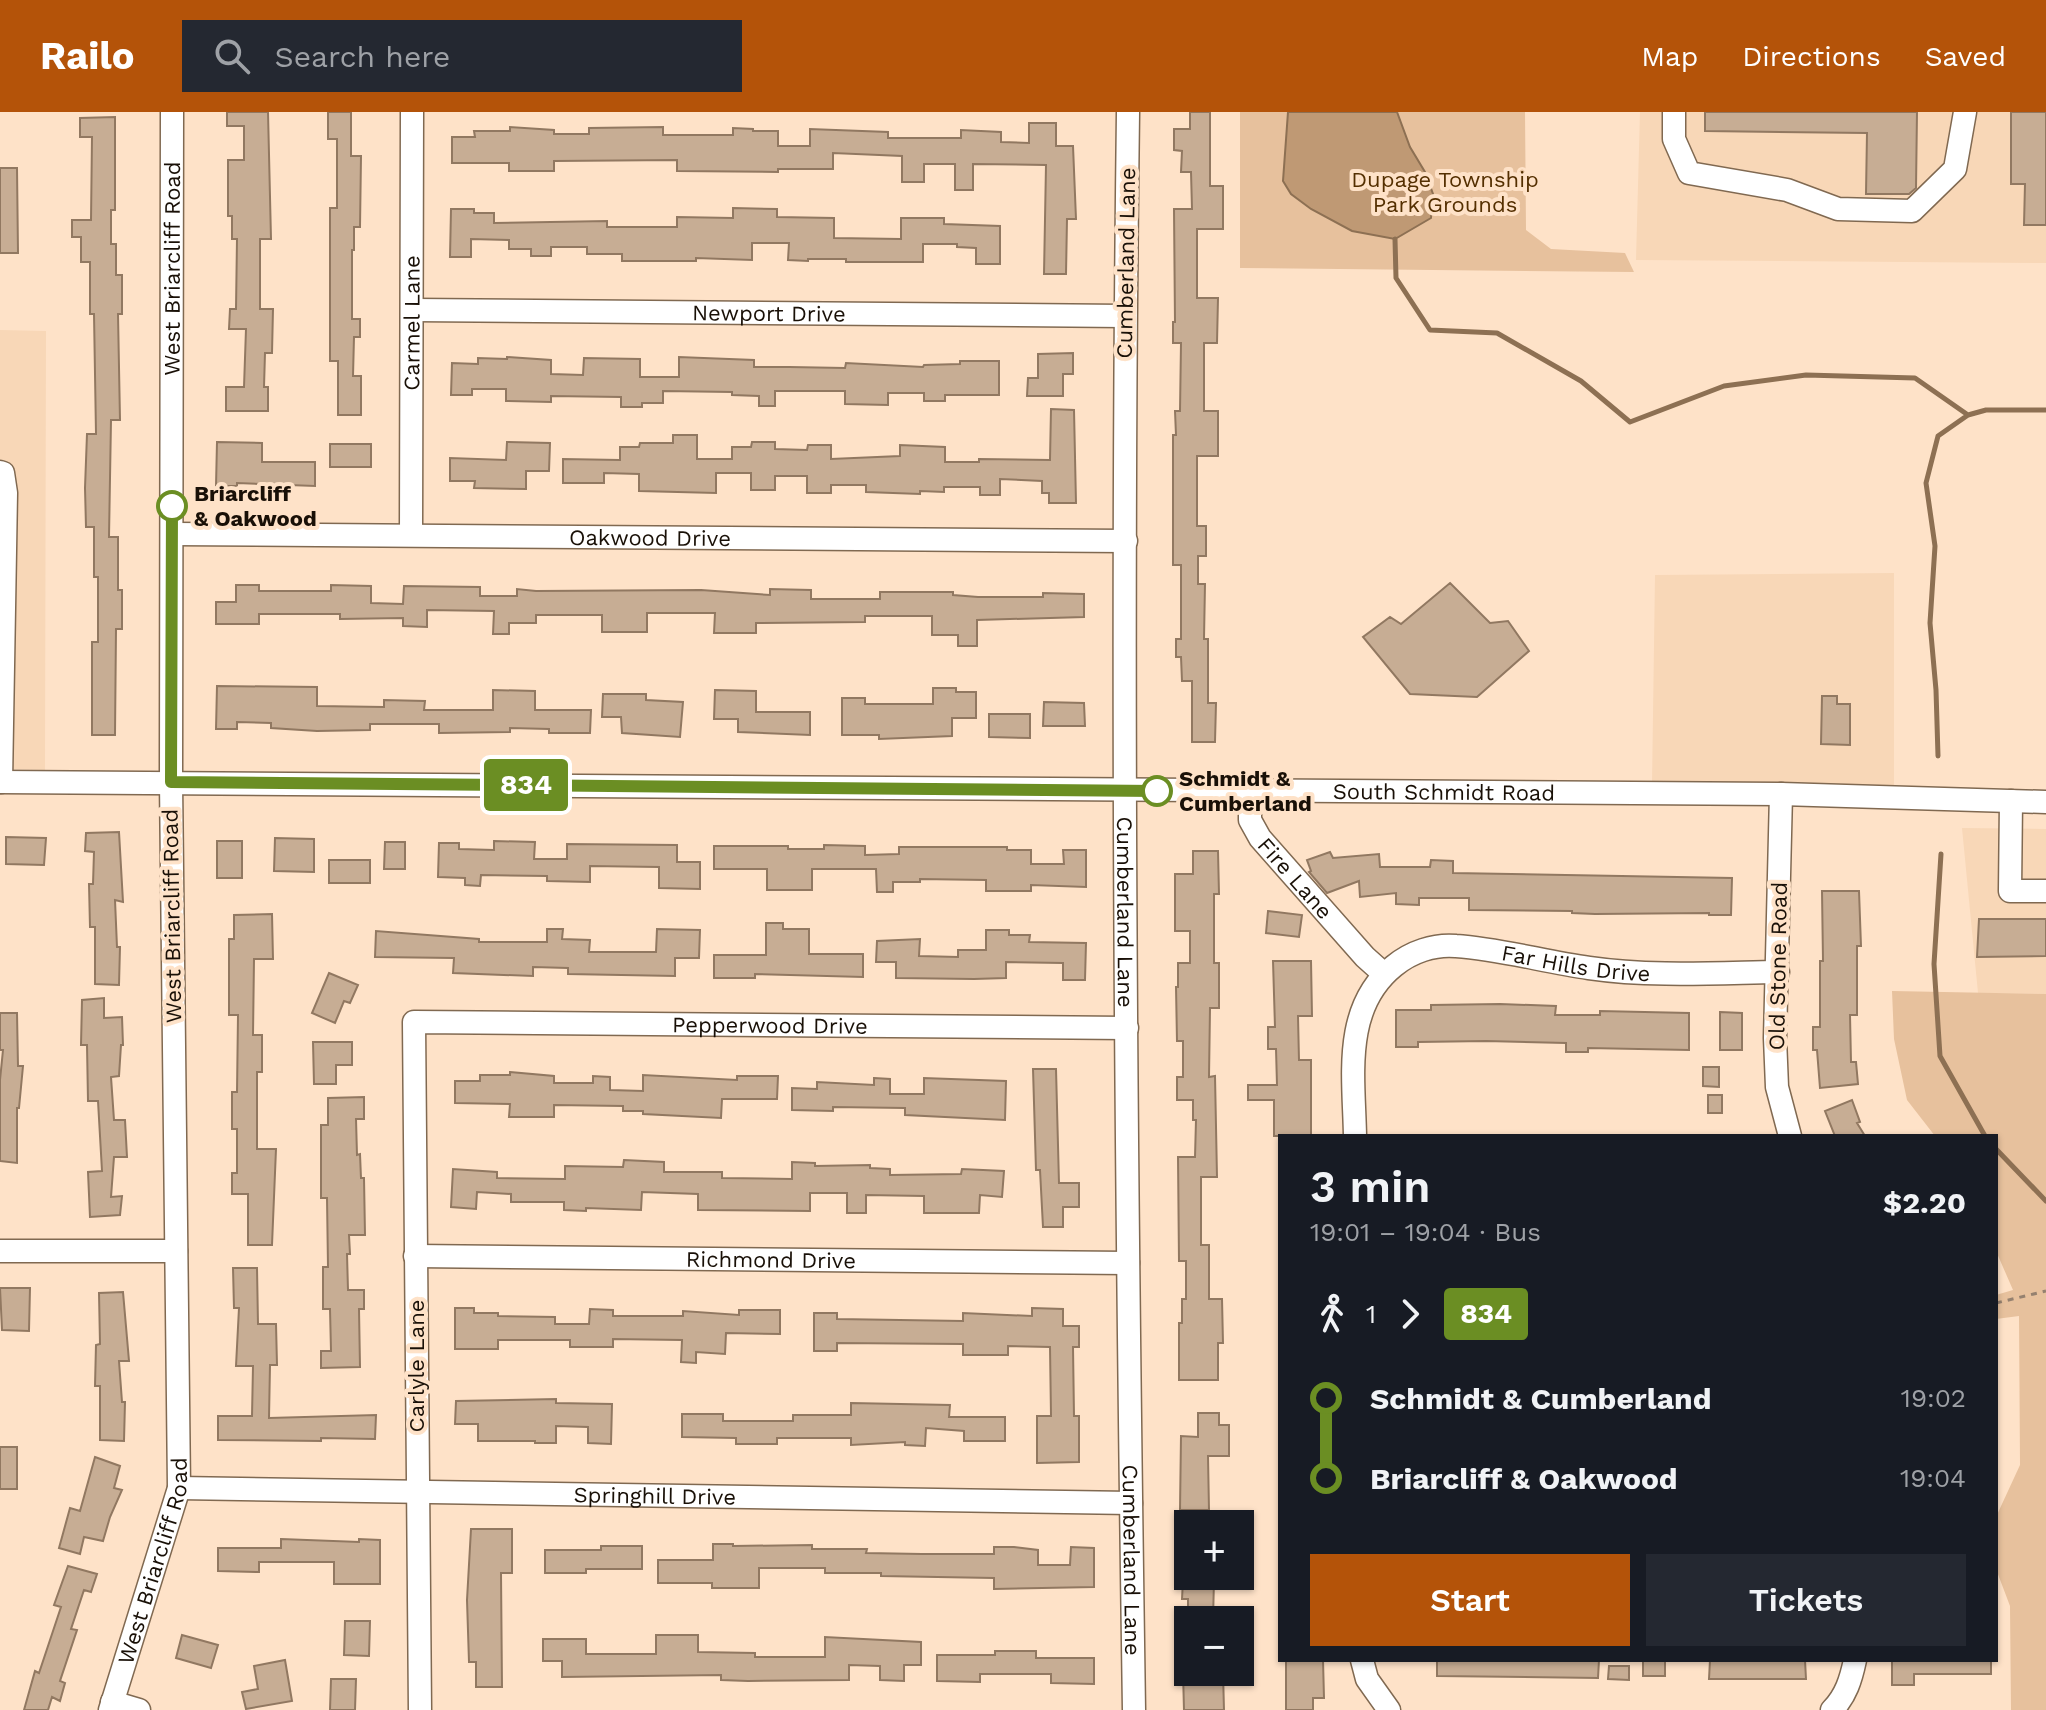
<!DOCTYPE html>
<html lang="en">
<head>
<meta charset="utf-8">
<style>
	body { margin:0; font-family:"Work Sans",sans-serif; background:#242831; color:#f1f3f6; height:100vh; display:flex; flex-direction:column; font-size:30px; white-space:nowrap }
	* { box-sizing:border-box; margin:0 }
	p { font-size:26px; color:#9ea1a6 }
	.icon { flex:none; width:44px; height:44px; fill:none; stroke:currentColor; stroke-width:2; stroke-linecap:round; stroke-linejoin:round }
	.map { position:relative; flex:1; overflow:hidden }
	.details { position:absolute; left:1278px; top:1022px; width:720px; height:528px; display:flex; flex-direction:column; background:#171b24; border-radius:0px; box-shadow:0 2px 6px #0004 }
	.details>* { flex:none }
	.badge { padding:0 16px; border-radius:6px; font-size:28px; line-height:52px }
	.buttons { position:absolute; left:1174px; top:1398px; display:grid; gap:16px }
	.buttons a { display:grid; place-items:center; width:80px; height:80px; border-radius:0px; background:#171b24; box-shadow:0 2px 6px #0004; font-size:40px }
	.map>.badge { position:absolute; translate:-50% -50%; box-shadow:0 0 0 4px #fff }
	.legs { display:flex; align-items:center; gap:12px; height:88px; padding:0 32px; font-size:26px }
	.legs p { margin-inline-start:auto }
	.head { display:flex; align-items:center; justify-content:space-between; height:136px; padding:0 32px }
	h1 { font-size:44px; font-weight:600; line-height:60px }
	.cta { display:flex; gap:16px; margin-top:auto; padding:16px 32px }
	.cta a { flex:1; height:92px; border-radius:0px; background:#b45309; color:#fff; font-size:32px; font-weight:600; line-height:92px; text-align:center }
	.cta a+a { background:#242831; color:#f1f3f6 }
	ul { padding:0 32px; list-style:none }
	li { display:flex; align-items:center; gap:28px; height:80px; font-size:30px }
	li i { display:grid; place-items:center; width:12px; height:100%; margin:0 10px; background:currentColor }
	li i::after { content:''; width:20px; height:20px; margin:-10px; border:6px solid; border-radius:50%; background:#171b24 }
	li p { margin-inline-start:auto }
	li:first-child i { background:linear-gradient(#0000 50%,currentColor 0) }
	li:last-child i { background:linear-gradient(currentColor 50%,#0000 0) }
	header { display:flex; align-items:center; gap:48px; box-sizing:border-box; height:112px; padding:0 40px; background:#b45309; color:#fff }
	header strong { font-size:38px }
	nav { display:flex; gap:44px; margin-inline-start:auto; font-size:28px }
	.search { width:560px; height:72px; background:#242831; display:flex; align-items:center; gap:20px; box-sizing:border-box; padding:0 28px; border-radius:0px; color:#9ea1a6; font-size:30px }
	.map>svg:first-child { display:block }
	.built { fill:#f8d7b7 }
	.green { fill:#e7c19d }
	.water { fill:#bf9974; stroke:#8d7053; stroke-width:2 }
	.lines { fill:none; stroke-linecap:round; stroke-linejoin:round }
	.stream { stroke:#8d7053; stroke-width:5 }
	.building { fill:#c7ad94; stroke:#917861; stroke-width:2 }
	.minor-casing { stroke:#806951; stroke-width:25 }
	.path { stroke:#95816f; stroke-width:3; stroke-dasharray:6 6; stroke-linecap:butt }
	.minor { stroke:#fff; stroke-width:22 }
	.line-1-casing { stroke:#fff; stroke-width:18 }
	.line-1 { stroke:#6b8e23; stroke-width:12 }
	.stop-1-dot { fill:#fff; stroke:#6b8e23; stroke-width:4 }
	.labels { text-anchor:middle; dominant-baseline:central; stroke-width:8; stroke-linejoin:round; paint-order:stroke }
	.park-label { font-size:22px; fill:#542f00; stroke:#fee2c8 }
	.street-label { font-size:22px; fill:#191007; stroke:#fee2c8 }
	.stop-label { font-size:22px; font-weight:bold; fill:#191007; stroke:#fee2c8; text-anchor:start }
</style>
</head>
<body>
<header>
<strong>Railo</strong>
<div class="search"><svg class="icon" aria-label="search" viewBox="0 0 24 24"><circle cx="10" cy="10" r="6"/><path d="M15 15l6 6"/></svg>Search here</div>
<nav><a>Map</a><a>Directions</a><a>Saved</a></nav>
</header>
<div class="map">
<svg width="2046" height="1598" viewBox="0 0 2046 1598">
	<rect width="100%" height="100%" fill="#fee2c8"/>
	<!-- built -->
	<path class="built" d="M1640,0H2046V151L1636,148Z
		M0,218L46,219L45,658L0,657Z
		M1894,461V675L1652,673L1655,463Z
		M1962,716L2046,717V882L1978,881Z"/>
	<!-- green -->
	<path class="green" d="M1240,0H1525L1526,118L1551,137L1625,141L1634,160L1240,156Z
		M1892,879L2046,882V1598H2011L2010,1494L1996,1457V1405L2020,1353L2019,1204L1996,1207V1183L2013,1178L1996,1139V1024H1935L1907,988L1894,927Z"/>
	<!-- water -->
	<path class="water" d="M1288,0H1397L1410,35L1425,60L1433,82L1431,106L1395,127L1352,119L1311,97L1291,82L1283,69Z"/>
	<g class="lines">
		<!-- stream -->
		<path class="stream" d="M1395,127L1396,166L1430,218L1497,221L1581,269L1630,310L1724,274L1806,263L1915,266L1968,303
			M1938,644L1936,578L1930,511L1935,434L1926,371L1938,324L1968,303L1986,298H2046
			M1941,742L1934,852L1940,944L1985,1024
			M1996,1037L2046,1089"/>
	</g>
	<!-- building -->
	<path class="building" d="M227,0H268L271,127H260V197H273L272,241H265L264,275H268V299H226V275H244L246,217H229L230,197H236L237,127H232V104H228V48H244V14H227Z
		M328,0H351V44H361L360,115H354V138H352V207H360V225H354L353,264H361V303H338V249H330V96H337V27H328Z
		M1190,0H1210V74H1223V117H1197V186H1218L1217,231H1204V299H1218V344H1197V414H1206V444H1198V472H1205L1204,527H1208V591H1216L1215,630H1192V569H1182L1181,545H1176V527H1181V453H1173V323H1176L1175,299H1180L1181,231H1173V210H1175L1174,97H1192L1191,60H1181L1182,39L1174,38V17H1190Z
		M1705,0H1917L1916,76L1909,82H1866L1867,21L1705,19Z
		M2011,0H2046V113H2024L2025,72H2011Z
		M115,5V98H111V132H116V163H122V202H118L120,308H111L109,425H118V478H122V517H116L115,623H92V530H98V465H94V415H86L85,376L87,322H96L94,202H90V150H81V125H72V108H91L92,25H80V6Z
		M1029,11H1056V34H1073L1076,107H1067L1066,162H1044L1046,53L973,52V78H955V52H924V70H902V44L833,41V57H778V60L677,59V48L554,49V59H509V51H452V25H475L474,19H510V15L554,18V22H589V16L663,15V23H733V16L753,17V19H778V34H810V17L888,20V26H961V18L1001,20V30L1029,31Z
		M0,56H17L18,141H0Z
		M733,96L777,97V105L834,106V126L901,127V106H944V112L1000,114V152H976V136L957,135V132H923V150H846V147H808V149L788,148L789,131H752V148L696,146V149H622V142H587V135H551V144H531V137H509V128L471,127V145H450L451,97H474V101H494V111L607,109V115H677V105L733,106Z
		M1073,241V262H1063V284H1027L1028,266H1038V242Z
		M507,245L551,248V262L583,263L584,246L640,247V265H679V245L754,248V255H789L845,256L846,251L923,255L924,253L960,252V249H999V283H945V289H924V281H888V293L845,292V279H775V294H759V284L732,283V280L663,279V291H642V295H621V285L551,284V290L506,289V277H472V283H451L452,251L478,252V246L507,247Z
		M1051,297L1074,298L1076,391H1049V381H1042V369L1000,367V383H980V375H944V380L920,379V382L866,380V373H831V381H807V364H775V378H751V361H716V381L639,379V362L604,361V371H563V347L620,348V335H639L640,331H673V323H697V347H732V335H751L752,330H775V337L807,338L808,333H831V347L900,344V333L945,335V350H979V347L1050,348Z
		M217,330L262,331V350H315V374L237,371V374H216Z
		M507,330L550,331L549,359H526V377L474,376L475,369H450V346L506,348Z
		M330,332H371V355H330Z
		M1450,471L1490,511L1508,509L1529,539L1477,585L1410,582L1363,525L1390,505L1401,512Z
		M236,473H259V479H331V473L371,474V491L403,492L404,474L480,475V484H517V477L536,479L701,478L770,483V477L811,478V487H880V480H953V483L978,485H1043V481L1084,482V505L977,508V534H958V523H932V504H865V510L756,511V521H714L715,501H647V520H602V503H536V511H509V522H493L494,499L427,498V515L403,514V506L340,507V502H259V512H216V490H236Z
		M217,574L317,575V594L384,595V588L425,589L424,598H493V578L535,579V598H591L590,621H549V617L510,616V620L439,621V612H370V618L317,619L271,616V611L237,610V617H216Z
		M933,576H956V580H976V606H952V624L879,627V623H842V586H865V592H933Z
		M715,578L756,579V600H810V623L738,620V607H714Z
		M603,582H646V588L683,590L680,625L622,621L621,605H602Z
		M1822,584H1837V592H1850V633L1821,632Z
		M1044,590L1084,591L1085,614H1043Z
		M989,602H1030V626L989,625Z
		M119,720L123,790L115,788L117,835H120L119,873L95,872V815H90L89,772H93L94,740L85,739L86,721Z
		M6,725L46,726L44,753L6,752Z
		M275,726L314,727V760L274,759Z
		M217,729H242V766H217Z
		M494,729L535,730L534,747H567V732L677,733V750H700V777L659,776V755L590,754V770L547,769V764L481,763L480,774L465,773V766L438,765L439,731H459V737L494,738Z
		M385,730H405V757H384Z
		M824,733L865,734V743L899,742V735H1007V738H1031V752H1064L1063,738H1086V775L1031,773V779H986V768L920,767V770H893V780H877L876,757H812V778H767V757H714V734H788V737H824Z
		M1193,739H1218L1219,782H1214V851H1219V896H1210L1209,965L1215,964L1217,1065H1201V1133H1209V1187H1222L1223,1231H1218V1268H1179V1211H1182V1187H1186V1149H1179L1178,1045H1195L1196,1008H1193V988H1177V965H1183V929H1177L1176,875H1178V851H1190V819H1175V762H1193Z
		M1330,740L1333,746L1379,742L1380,755H1430L1431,748L1453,749V761L1732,766L1731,803H1709V801L1595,802L1572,801V799L1469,798V786H1419V793L1396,792V781L1360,785L1359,769L1327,781L1309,760L1311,759L1307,748Z
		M329,748H370V771H329Z
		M1822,779H1859L1861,834H1857V903H1850L1851,950H1856L1858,972L1820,976L1817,938H1813V915H1820V849H1823Z
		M1268,799L1302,803L1299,825L1266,821Z
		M272,802L273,847H254L253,923H262V960H257V1037H276L272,1133H248V1082H232V1061H237V1017H232V980H237L238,903H229V827H234V803Z
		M1979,807H2046V844L1977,845Z
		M766,811H783V817H809V842H863V865L755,862V866H714V843H766Z
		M547,817H563L562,827L590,828L589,840H656L657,817L700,818L699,846H675V864L568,862V856L533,855V864L453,861L454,846L375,845L376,819L479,827V830H547Z
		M986,818H1009V823H1030L1029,830L1086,831L1085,868H1063V851L1006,850V866L974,867L896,866V850H876L877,829L920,827L919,844L958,845V838H986Z
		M1273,849H1311L1312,904H1298L1299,948H1311V1024H1274V988H1248V973H1277L1276,937H1268V915H1275Z
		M329,861L358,873L350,891L344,889L335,911L312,901Z
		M104,886V906L122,905L123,933H121L119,964L111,965L114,1008H125L127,1045H114L111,1085L122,1084L120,1103L90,1105L88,1060L102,1059L98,989H88L87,933H81L82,888Z
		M1500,892L1556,894L1555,903H1600V899L1689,901V938L1588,936V940H1566V931L1486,929L1418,930V935H1396V898H1431V893Z
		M1720,900L1742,901V938H1720Z
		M0,901H17L18,954H23L19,996H17V1051L0,1049V968L3,938H0Z
		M313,930H352V953H336V972H314Z
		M1703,955H1719V975L1703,974Z
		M1033,957H1056L1059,1071H1079V1095H1063V1115H1043L1040,1058H1036Z
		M510,960L554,964V971H593V964L610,965V978L643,979V963L737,968V964H778L777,987H722L721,1006L643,1002V999H623V994L554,993V1005H509L510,992L455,991V969H480V963H510Z
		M874,966L890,967V982H924V966L1006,969L1005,1008L905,1003V996L833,995V999L792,998V976L817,977V970L874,973Z
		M1708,983H1722V1001H1708Z
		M364,985V1007H356L357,1043L360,1042L361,1066H364L365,1123H349L350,1142H347L348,1178H364V1197H359L360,1255L321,1256V1239H331L330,1197H323V1155H328L327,1086H321V1013H328V986Z
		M1852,988L1860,1010L1857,1011L1865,1024H1835L1825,999Z
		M624,1048L664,1050V1060H722V1066L792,1067V1050L815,1051V1054L870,1053V1056L890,1057V1063L961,1062L962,1057L1004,1059L1002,1085L980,1083L979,1101H924V1084L866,1083V1101H847V1081H810V1099L698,1098V1082L642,1080L641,1098L586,1096V1099L564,1098V1090H511V1082L477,1080L476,1097L451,1095L453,1057L497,1060V1066L565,1067V1054L623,1055Z
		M233,1156H257L258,1212H276L277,1253H270L269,1306L376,1303L375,1327L321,1326V1329L218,1328V1304H252L253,1254H236L239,1196H234Z
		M0,1176H30L29,1219L2,1218Z
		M123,1180L129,1249H119L122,1290H125L124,1329L100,1328V1274H95L96,1233L100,1232L99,1181Z
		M455,1196H474V1201H498V1204L555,1205V1212H589L590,1197L613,1198V1204H683V1199L739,1203V1198H780V1222L726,1221L725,1242L696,1240V1251L681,1250L682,1228L613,1227V1235H570V1228H498V1237H455Z
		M1032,1196L1063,1197V1214H1079V1235H1073L1074,1304H1079V1350L1037,1351V1304H1051L1050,1235L1008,1234V1243H963V1232L837,1231V1239H814V1201H837V1207L963,1209V1201L1032,1204Z
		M556,1287V1291L612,1292L611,1332L588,1331V1315L556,1314V1331H535V1329H478V1312H455L456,1289Z
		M851,1291L950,1293L949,1305H1005V1329H964V1319L926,1316L925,1334L905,1333V1330L851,1333V1326H777V1332H736V1326L682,1325V1302H723V1309H793V1303H851Z
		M1198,1301H1219V1313H1229V1344H1208L1209,1398H1180L1181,1324L1198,1325Z
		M0,1335H17V1377H0Z
		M95,1345L120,1354L114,1376L122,1378L110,1405L103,1429L84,1425L80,1442L59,1436L70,1396L80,1399Z
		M471,1417H512V1461H501L502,1575H476V1550H469L467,1488Z
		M281,1427L359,1430V1427L380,1428V1472H334V1450H259V1460L218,1459V1436H281Z
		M713,1432H733V1434L812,1433V1437H867L866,1441L922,1442H994V1435H1014L1038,1438V1453H1070L1071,1435L1094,1436V1475L994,1477V1466L881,1464V1461H825V1456H759V1476H712V1471H658V1448H713Z
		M601,1434H642V1457H586V1461H545V1438H601Z
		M68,1454L97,1462L91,1480L84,1478L71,1517L77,1518L60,1569L65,1571L60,1589L52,1585L48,1598H24L35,1559L39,1561L61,1495L54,1493Z
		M1183,1468H1214L1213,1508H1188V1487H1182Z
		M345,1509H370L369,1544L344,1543Z
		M182,1523L218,1533L211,1556L176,1546Z
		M656,1523H698V1540L755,1541V1545H825V1525L921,1530V1553H904V1569L880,1568V1554L849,1553V1568L748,1569L721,1568V1563L562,1565V1549H543V1527H586V1542H656Z
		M995,1539H1036V1546H1094V1572L1051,1571V1562H980V1570L937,1569V1543H995Z
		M285,1548L292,1589L246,1597L242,1580L258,1577L254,1554Z
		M1286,1548H1323L1324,1586H1313V1598H1286Z
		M1437,1548H1599L1598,1566L1437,1564Z
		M1643,1548H1665V1564H1643Z
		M1710,1548H1805L1806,1567H1709Z
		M1892,1548H1991V1562H1914V1573H1892Z
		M1609,1554H1629V1568L1608,1567Z
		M1183,1560H1223L1224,1598H1184Z
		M331,1567H356L355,1598H330Z"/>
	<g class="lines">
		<!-- minor casing -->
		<g class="minor-casing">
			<g id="minor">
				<path id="s1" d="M1128,0C1121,533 1126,1066 1134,1598"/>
				<path d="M1674,0V27L1689,61L1787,78L1838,97L1912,99L1955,57L1965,0"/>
				<path id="s2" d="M413,198L1125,204"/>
				<path d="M0,360L3,361L6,381L1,670"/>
				<path id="s3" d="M172,422L1126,429"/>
				<path id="s4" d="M411,423L412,0"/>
				<path id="s5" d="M0,670L1781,682L2046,690"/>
				<path id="s6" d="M1250,678V708L1260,726L1365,845L1384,862"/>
				<path d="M1781,682L1775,926L1777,975L1790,1024"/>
				<path d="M2011,689L2010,779H2046"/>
				<path id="s7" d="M1355,1024C1354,965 1342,896 1394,854C1411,840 1434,832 1456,834C1501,837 1545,850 1589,856C1651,865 1715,861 1778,860"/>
				<path d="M0,1139H176"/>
				<path id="s8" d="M415,1144L1128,1151"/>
				<path id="s9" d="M179,1376L1131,1391"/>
				<path d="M1362,1548L1367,1567L1389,1598"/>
				<path d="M112,1590L139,1598"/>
				<path id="s10" d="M110,1598L179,1376L171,670L172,0"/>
				<path id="s11" d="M420,1598L414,910L1127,916"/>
				<path d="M1832,1598C1846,1584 1851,1567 1855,1548"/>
			</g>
		</g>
		<!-- path -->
		<path class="path" d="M1996,1191L2046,1179"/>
		<!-- minor -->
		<use href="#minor" class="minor"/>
	</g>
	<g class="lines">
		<!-- line-1 casing -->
		<g class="line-1-casing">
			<path id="line-1" d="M172,394L171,670L1157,679"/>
		</g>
		<!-- line-1 -->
		<use href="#line-1" class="line-1"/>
	</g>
	<!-- markers -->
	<g class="stop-1-dot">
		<circle cx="172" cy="394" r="14"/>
		<circle cx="1157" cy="679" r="14"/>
	</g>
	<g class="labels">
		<!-- park labels -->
		<g class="park-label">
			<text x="1445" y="67">Dupage Township<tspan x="1445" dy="25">Park Grounds</tspan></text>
		</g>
		<!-- street labels -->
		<g class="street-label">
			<text transform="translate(1126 151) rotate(-89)">Cumberland Lane</text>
			<text stroke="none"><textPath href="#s10" startOffset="1452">West Briarcliff Road</textPath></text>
			<text stroke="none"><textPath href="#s2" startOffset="356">Newport Drive</textPath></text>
			<text stroke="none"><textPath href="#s4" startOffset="212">Carmel Lane</textPath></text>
			<text stroke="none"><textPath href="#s3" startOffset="478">Oakwood Drive</textPath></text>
			<text stroke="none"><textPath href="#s5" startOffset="1444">South Schmidt Road</textPath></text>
			<text stroke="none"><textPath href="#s6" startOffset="104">Fire Lane</textPath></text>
			<text stroke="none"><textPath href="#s1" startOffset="800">Cumberland Lane</textPath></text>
			<text transform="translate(172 804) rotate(-91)">West Briarcliff Road</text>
			<text stroke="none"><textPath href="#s7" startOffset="370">Far Hills Drive</textPath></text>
			<text transform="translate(1778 854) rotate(-89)">Old Stone Road</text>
			<text stroke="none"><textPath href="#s11" startOffset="1044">Pepperwood Drive</textPath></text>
			<text stroke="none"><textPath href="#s8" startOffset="356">Richmond Drive</textPath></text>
			<text transform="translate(416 1254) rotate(-90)">Carlyle Lane</text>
			<text stroke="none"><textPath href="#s9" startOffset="476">Springhill Drive</textPath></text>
			<text stroke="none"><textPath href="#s1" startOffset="1448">Cumberland Lane</textPath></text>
			<text stroke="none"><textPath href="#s10" startOffset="156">West Briarcliff Road</textPath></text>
		</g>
		<!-- stop labels -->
		<g class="stop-label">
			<text x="194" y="381">Briarcliff<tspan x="194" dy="25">&amp; Oakwood</tspan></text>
			<text x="1179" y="666">Schmidt &amp;<tspan x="1179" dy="25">Cumberland</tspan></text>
		</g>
	</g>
</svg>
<div class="buttons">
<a>+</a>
<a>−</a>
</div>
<b class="badge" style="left:526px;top:673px;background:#6b8e23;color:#fff">834</b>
<section class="details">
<div class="head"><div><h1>3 min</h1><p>19:01 – 19:04 · Bus</p></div><b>$2.20</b></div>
<div class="legs"><svg class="icon" aria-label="walk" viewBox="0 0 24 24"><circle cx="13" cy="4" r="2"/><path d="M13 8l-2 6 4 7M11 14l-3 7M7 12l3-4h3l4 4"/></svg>1<svg class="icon" aria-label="forward" viewBox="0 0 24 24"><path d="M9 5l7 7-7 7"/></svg><b class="badge" style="background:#6b8e23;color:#fff">834</b></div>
<ul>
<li><i style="color:#6b8e23"></i><b>Schmidt &amp; Cumberland</b><p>19:02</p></li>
<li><i style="color:#6b8e23"></i><b>Briarcliff &amp; Oakwood</b><p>19:04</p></li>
</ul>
<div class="cta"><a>Start</a><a>Tickets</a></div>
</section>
</div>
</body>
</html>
